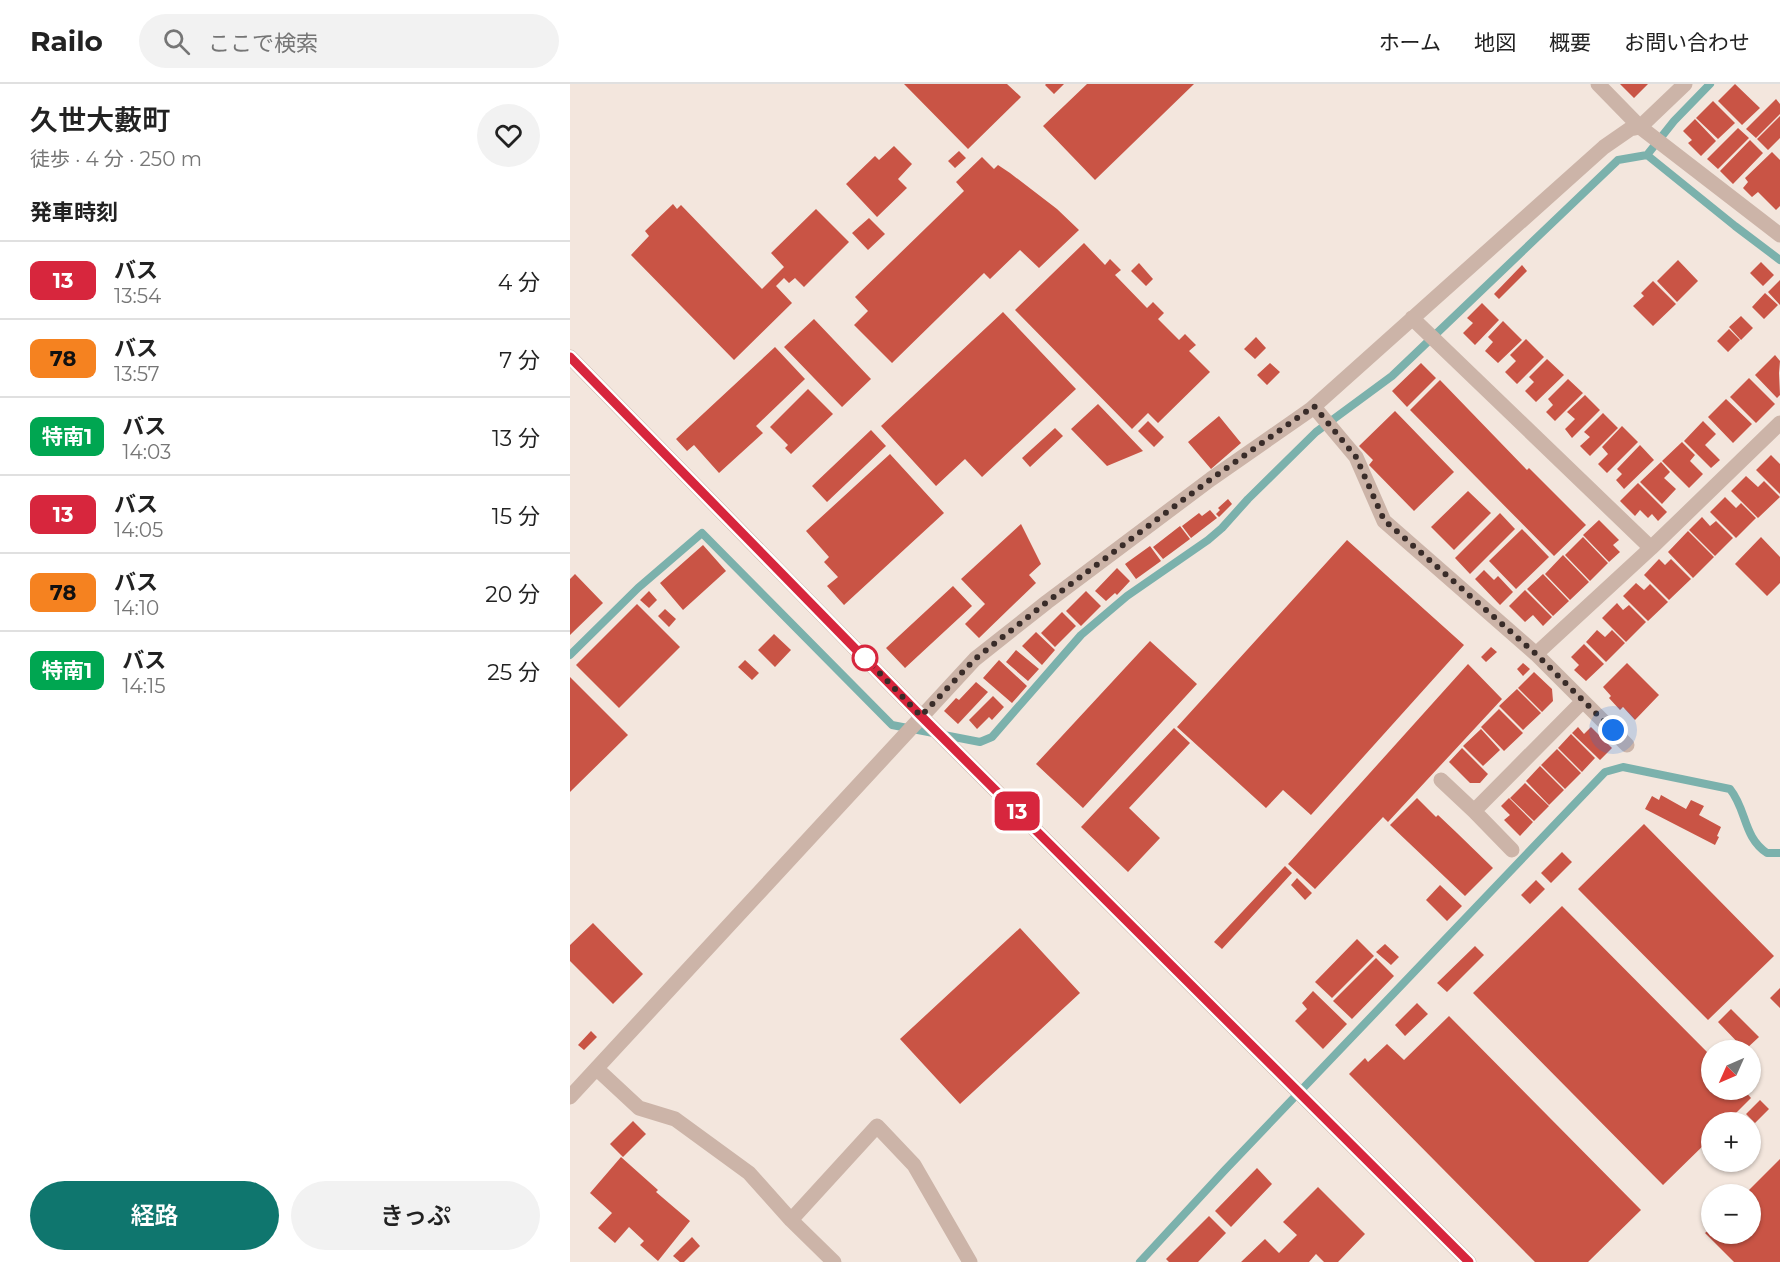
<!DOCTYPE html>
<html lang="ja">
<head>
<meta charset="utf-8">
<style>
	body { margin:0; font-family:Montserrat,"Noto Sans JP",sans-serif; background:#f2f2f2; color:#222; height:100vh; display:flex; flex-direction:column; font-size:22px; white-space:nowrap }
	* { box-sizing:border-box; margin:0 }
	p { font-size:20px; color:#767676 }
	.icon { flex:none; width:33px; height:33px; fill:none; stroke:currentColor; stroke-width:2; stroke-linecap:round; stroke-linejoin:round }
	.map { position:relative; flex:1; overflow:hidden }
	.side { display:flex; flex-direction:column; background:#fff; width:570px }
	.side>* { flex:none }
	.badge { padding:0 12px; border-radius:9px; font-size:21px; line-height:39px }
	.needle { width:39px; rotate:225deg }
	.buttons { position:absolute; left:1131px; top:956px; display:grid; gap:12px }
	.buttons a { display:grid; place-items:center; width:60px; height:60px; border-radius:50%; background:#fff; box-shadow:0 2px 4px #0004; font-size:30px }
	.you { position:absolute; width:30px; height:30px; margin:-15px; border:4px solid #fff; border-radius:50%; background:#1a73e8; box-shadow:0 0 0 9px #1a73e833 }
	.map>.badge { position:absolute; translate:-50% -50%; box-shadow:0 0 0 3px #fff }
	h2 { padding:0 30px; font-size:22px; line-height:54px }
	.round { display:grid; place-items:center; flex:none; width:63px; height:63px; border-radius:32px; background:#f2f2f2 }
	.summary { display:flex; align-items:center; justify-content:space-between; height:102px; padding:0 30px }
	h1 { font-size:28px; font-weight:600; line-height:45px }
	.button { display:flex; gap:12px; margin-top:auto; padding:12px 30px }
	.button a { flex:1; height:69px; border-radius:36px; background:#0f766e; color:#fff; font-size:24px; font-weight:600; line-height:69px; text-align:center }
	.button a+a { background:#f2f2f2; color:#222 }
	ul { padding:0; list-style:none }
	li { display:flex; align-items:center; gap:18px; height:78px; padding:0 30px; border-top:2px solid #e0e0e0 }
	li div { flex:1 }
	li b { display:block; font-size:22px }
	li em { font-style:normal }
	li .badge { min-width:66px; font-weight:700; text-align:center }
	header { display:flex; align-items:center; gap:36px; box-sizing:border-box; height:84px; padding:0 30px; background:#fff; border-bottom:2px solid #e0e0e0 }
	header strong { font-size:28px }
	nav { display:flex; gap:33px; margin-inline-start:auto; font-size:21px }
	.search { width:420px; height:54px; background:#f2f2f2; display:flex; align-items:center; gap:15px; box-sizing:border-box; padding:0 21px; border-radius:33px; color:#767676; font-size:22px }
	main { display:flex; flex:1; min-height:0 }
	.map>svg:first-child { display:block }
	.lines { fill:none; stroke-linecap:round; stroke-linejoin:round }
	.stream { stroke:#7bb1ac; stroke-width:8 }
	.building { fill:#c95445 }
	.minor { stroke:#ccb4a8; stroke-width:15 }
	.line-casing { stroke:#fff; stroke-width:14 }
	.line { stroke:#d7263d; stroke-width:9 }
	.walk { stroke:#392c29; stroke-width:6; stroke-dasharray:0 10.8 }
	.stop-dot { fill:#fff; stroke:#d7263d; stroke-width:3 }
</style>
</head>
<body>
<header>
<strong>Railo</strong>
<div class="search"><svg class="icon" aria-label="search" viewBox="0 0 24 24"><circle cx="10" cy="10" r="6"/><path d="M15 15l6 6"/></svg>ここで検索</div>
<nav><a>ホーム</a><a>地図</a><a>概要</a><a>お問い合わせ</a></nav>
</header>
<main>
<section class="side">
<div class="summary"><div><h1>久世大藪町</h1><p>徒歩 · 4 分 · 250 m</p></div><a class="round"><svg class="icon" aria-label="heart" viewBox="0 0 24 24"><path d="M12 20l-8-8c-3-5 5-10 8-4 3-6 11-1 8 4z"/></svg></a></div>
<h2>発車時刻</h2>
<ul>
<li><span class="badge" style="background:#d7263d;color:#fff">13</span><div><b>バス</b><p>13:54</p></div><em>4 分</em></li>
<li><span class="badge" style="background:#f58220;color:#111">78</span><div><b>バス</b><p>13:57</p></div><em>7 分</em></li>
<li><span class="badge" style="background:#00a651;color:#fff">特南1</span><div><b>バス</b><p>14:03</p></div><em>13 分</em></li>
<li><span class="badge" style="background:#d7263d;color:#fff">13</span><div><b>バス</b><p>14:05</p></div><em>15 分</em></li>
<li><span class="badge" style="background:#f58220;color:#111">78</span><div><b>バス</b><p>14:10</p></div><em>20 分</em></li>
<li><span class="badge" style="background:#00a651;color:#fff">特南1</span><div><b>バス</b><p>14:15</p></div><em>25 分</em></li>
</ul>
<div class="button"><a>経路</a><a>きっぷ</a></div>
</section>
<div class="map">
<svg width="1210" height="1178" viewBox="0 0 1210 1178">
	<rect width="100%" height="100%" fill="#f3e6dd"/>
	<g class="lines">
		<!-- stream -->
		<path class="stream" d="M1140,0L1104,37L1077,71L1165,142L1210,176
			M0,571L68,504L132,449L322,641L410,658L422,653L511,551L557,512L638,456L652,444L678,415L746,348L822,292L1048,76L1077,71
			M570,1178L654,1087L1035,688L1053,683L1160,705C1177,726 1173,753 1197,769H1210"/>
	</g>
	<!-- building -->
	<path class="building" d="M334,0H437L451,13L398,65Z
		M476,0H494L484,10L475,1Z
		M517,0H624L525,96L473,42Z
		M1050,0H1078L1064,14Z
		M1165,0L1190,24L1172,41L1148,17Z
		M1206,15L1210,20V30L1186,54L1176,45Z
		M1143,17L1165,39L1148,55L1126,34Z
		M1210,32V54L1198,66L1187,55Z
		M1125,35L1146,57L1131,72L1118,59L1122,56L1113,47Z
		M1168,44L1179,54L1148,85L1137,75Z
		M1180,56L1193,69L1163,100L1150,87Z
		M324,62L342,80L328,95L337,104L307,133L276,100L305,72L309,76Z
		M389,67L396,74L385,84L378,77Z
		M1202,68L1210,76V122L1206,126L1188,108L1182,113L1173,104L1178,98L1175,94Z
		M412,73L424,85L428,81L440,89L487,125L509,146L469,184L450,166L420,195L414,189L322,279L284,241L298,227L285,213L394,107L386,98Z
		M103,120L107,125L111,121L192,205L214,183L201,169L246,125L279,158L234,203L225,194L219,199L214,194L206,202L222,219L164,276L61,171L79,152L75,147Z
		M299,134L315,150L298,166L282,149Z
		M514,159L535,181L540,175L551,186L545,191L577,224L583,218L594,229L588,235L609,256L615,250L626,261L619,267L640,288L588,339L578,329L562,345L445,226Z
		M1108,176L1128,197L1107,218L1087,197Z
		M1191,178L1204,191L1193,202L1180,189Z
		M569,179L583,195L576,202L561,187Z
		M952,181L957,187L929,215L924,210Z
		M1210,196V221L1198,208Z
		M1083,197L1106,220L1083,242L1063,222L1074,212L1071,209Z
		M1195,209L1208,221L1194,235L1182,223Z
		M912,219L929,236L905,261L893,249L903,239L897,234Z
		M433,228L506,305L412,393L395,375L366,402L311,342Z
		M1171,232L1183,244L1171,256L1159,243Z
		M244,235L301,295L272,323L214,263Z
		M933,237L952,256L928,279L915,267L923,258L918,253Z
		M1159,245L1170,256L1158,268L1147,257Z
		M686,253L696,264L685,275L674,265Z
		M956,255L974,273L947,300L935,288L946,277L940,271Z
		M205,263L235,295L186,342L193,349L149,389L124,361L117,367L106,355Z
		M1205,271L1210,277L1209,289L1210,311L1207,314L1185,291Z
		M977,275L994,291L966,318L955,307L964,298L959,293Z
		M700,279L710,288L697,301L687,291Z
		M851,279L866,294L837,323L822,307Z
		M1179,294L1205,320L1186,339L1160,313Z
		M998,295L1013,309L985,337L976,328L983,321L978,315Z
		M870,296L957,386L959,384L1016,441L984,472L840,326Z
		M238,305L263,330L221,370L215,364L218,361L200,343Z
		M1015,311L1030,326L1002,354L995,345L1005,335L997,328Z
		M1156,315L1182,340L1163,359L1138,333Z
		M528,320L573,367L537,382L501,345Z
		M825,327L884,388L844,427L799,381L803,376L789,362Z
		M1033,329L1048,344L1020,372L1010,362L1020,353L1014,348Z
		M649,332L671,359L641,385L618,358Z
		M578,337L594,353L584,363L568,347Z
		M1133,337L1146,350L1135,361L1150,376L1141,384L1114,357Z
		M1052,342L1068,358L1037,389L1028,380L1038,370L1032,363Z
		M485,344L493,352L460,383L452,374Z
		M301,346L316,362L257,418L242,402Z
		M1112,358L1125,371L1120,377L1133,390L1119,404L1092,377Z
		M1070,361L1084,376L1054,405L1046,396L1052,390L1047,385Z
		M320,370L374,429L274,521L257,502L268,493L254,478L259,473L236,447Z
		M1201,371L1210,380V410L1186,386Z
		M1091,378L1100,388L1094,394L1106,405L1092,420L1070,398Z
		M1176,392L1188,403L1194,397L1210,413L1188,434L1161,407Z
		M1068,399L1097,428L1088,437L1082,430L1078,434L1070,426L1065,432L1050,417Z
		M898,407L921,429L884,466L861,443Z
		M1155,413L1166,424L1171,419L1186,434L1166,454L1140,428Z
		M658,415L662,420L649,433L646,430L650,426L648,424Z
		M640,426L647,434L621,454L612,442L629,429L632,432Z
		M930,429L945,445L900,490L885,474Z
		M1132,433L1140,442L1146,437L1163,454L1145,472L1119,446Z
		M1029,436L1049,456L1043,461L1050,468L1039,478L1013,451Z
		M451,440L471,480L459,491L466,499L409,554L395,540L415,520L391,495Z
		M610,442L620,455L593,475L583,463Z
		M952,445L979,473L946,505L919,477Z
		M1118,447L1144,473L1123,494L1098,468Z
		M1013,453L1038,479L1020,497L995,471Z
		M1191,453L1210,473V499L1197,512L1165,480Z
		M777,456L894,561L741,731L713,706L696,724L607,643Z
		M133,461L156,487L113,526L90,499Z
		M580,462L591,477L566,495L555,480Z
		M993,471L1019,498L1000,516L975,490Z
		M1089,475L1095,481L1101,475L1121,495L1099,516L1074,491Z
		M547,484L560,497L547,511L545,509L536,517L525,507Z
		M914,486L924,496L928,492L943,508L930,521L905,495Z
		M5,490L33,519L0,551V495Z
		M973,490L999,517L983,532L957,505Z
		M1066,499L1074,506L1080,500L1098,518L1078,537L1053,512Z
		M383,502L402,522L335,584L316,564Z
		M955,506L982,533L973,542L963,531L955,538L939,522Z
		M79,507L87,516L79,524L70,516Z
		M516,507L531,522L511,542L496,527Z
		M1047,519L1053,526L1059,521L1076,538L1056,558L1032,534Z
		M67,520L110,563L49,624L6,581Z
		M95,525L106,535L99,543L88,532Z
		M492,528L506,542L485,563L471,549Z
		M1027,546L1035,553L1042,546L1055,559L1036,578L1016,558Z
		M466,548L485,566L472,581L452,562Z
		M204,550L221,566L205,583L188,566Z
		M580,557L627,600L513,724L466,680Z
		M1014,560L1034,580L1016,597L1004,586L1009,581L1001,573Z
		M921,563L927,568L916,578L911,573Z
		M446,566L469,585L458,597L436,578Z
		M175,576L189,589L182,596L168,583Z
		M429,576L457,602L442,619L413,594Z
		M953,579L960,585L953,592L947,585Z
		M1057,579L1089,611L1065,636L1053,623L1050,626L1039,614L1041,612L1033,603Z
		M898,580L932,615L818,738L813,733L745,805L718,780Z
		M964,588L982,605L983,617L972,628L948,604Z
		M0,593L58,651L0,708Z
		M406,598L418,608L388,640L374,627L386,614L389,616Z
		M947,605L971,629L953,646L929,622Z
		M423,612L434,623L422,636L419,633L407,645L399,636Z
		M929,625L953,649L934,667L911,643Z
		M1008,643L1014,650L1021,643L1042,664L1030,676L1002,649Z
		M604,644L620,659L559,724L590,754L558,788L511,743Z
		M911,645L930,666L913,682L893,662Z
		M1001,650L1025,674L1012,688L988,664Z
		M892,664L918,690L910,699H900L879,678Z
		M987,665L1011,689L995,705L971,681Z
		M970,682L994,706L979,721L956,697Z
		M955,699L979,722L964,737L940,714Z
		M1091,711L1116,725L1121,716L1134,722L1129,731L1151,743L1147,752L1149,753L1145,761L1075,725L1082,712L1089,716Z
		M847,714L866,733L868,731L887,749L923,784L895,812L820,741Z
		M939,714L963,738L950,752L934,736L940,731L931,722Z
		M1074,740L1204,872L1138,936L1008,805Z
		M992,768L1002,778L981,799L971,789Z
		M715,782L722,789L652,865L644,858Z
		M727,794L742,809L735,816L721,801Z
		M966,796L975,805L960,820L951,811Z
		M870,801L892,822L877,837L856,816Z
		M992,822L1142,973V1005H1173L1181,1014L1157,1038H1142V1053L1093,1101L903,909Z
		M23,839L73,890L43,920L0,877V861Z
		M450,844L510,909L390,1020L330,955Z
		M787,855L804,872L762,914L745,898Z
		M815,860L829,873L821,881L806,868Z
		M905,862L914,871L877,908L867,899Z
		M806,874L824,892L782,935L763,917Z
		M1210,904V924L1200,914Z
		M743,907L777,940L753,965L725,937L737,925L732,919Z
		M847,919L858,930L835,952L825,941Z
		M1161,925L1189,953L1175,966L1148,938Z
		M879,932L1071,1126L1018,1178H965L779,990L795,974L798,978L817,960L834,976Z
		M21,947L27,953L14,966L8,961Z
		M1190,1016L1199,1025L1185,1039L1176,1030Z
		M63,1037L76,1050L53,1073L40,1060Z
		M51,1073L88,1106L86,1108L120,1137L88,1177L70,1161L74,1157L59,1143L45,1159L28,1144L42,1129L20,1109Z
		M1210,1075V1178H1164L1135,1149L1142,1143V1149H1180V1110H1175Z
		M687,1084L702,1100L661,1143L645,1127Z
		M748,1103L795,1150L768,1178H754L746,1170L739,1178H671L695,1155L709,1169L727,1151L713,1138Z
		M639,1132L656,1149L628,1178H599L596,1175Z
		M122,1153L130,1162L114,1178H110L103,1172Z"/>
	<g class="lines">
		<!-- minor -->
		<path class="minor" d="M1028,0L1070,43L1210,151
			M842,234L1081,464
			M0,273L351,632L899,1178
			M744,323L786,373L814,437L966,570L1057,661
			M966,570L1081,464L1210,339
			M871,696L904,727
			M942,766L904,727L1013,617
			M27,985L69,1024L105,1035L179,1089L221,1136L264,1178
			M0,1013L405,575L477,518L641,395L740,326L1034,63L1060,45L1070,43L1115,0
			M221,1136L307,1042L344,1081L400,1178"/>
	</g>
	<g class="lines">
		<!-- line casing -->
		<g class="line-casing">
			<path id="line" d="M0,273L351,632L899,1178"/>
		</g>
		<!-- line -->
		<use href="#line" class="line"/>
		<!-- walk -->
		<path class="walk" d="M295,574L351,632L405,575L477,518L641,395L744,322L786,373L814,436L966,570L1043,646"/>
	</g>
	<!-- markers -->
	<circle class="stop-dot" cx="295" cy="574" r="12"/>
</svg>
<div class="buttons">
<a><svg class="needle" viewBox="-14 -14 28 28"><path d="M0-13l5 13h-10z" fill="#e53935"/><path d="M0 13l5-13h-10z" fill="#767676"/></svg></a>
<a>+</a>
<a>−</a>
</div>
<div class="you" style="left:1043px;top:646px"></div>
<b class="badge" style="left:447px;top:727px;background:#d7263d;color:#fff">13</b>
</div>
</main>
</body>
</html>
